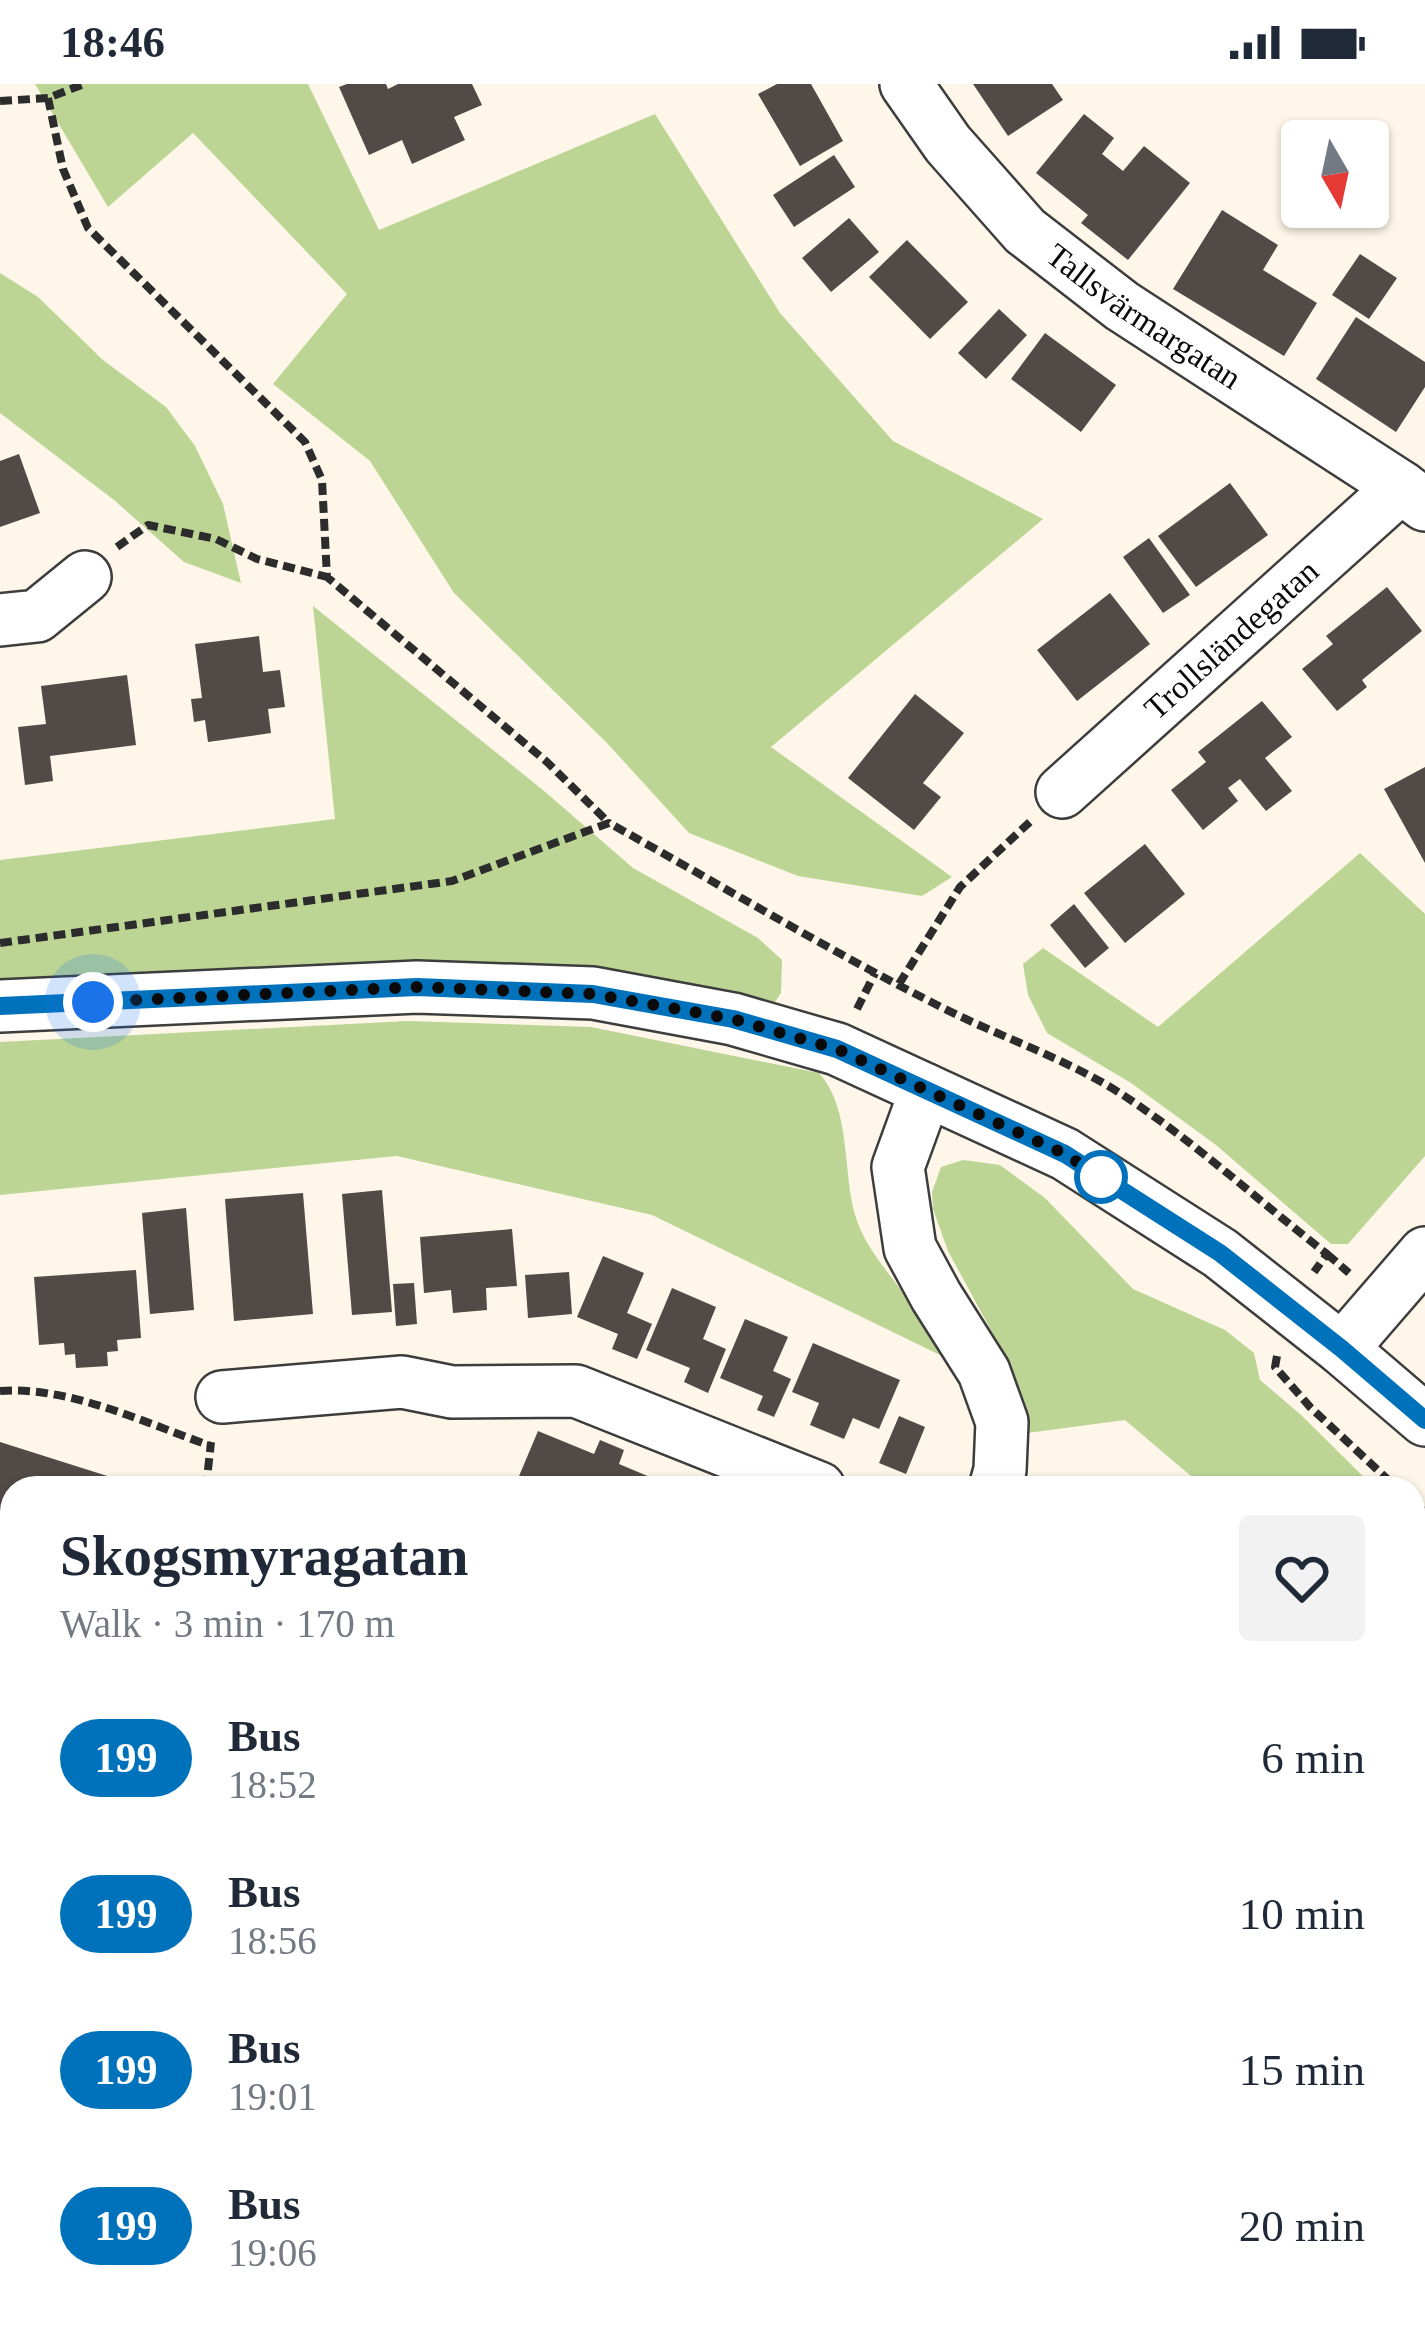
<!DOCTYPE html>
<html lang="en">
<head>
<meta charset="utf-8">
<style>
	body { margin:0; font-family:"Times New Roman",serif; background:#f2f2f3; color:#1f2937; height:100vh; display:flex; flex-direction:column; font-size:45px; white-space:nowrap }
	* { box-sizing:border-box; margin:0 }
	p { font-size:39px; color:#747a83 }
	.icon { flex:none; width:66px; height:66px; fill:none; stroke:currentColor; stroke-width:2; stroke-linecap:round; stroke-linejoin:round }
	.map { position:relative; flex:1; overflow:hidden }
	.drawer { position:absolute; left:0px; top:1392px; width:1425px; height:855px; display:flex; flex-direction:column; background:#fff; border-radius:36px 36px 0 0; box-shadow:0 3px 9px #0004 }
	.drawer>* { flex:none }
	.badge { padding:0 24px; border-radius:39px; font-size:42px; line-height:78px }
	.needle { width:78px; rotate:171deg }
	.controls { position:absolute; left:1281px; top:36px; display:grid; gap:24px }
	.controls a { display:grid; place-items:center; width:108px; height:108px; border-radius:12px; background:#fff; box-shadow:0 3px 9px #0004; font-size:60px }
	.you { position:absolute; width:60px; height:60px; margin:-30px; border:9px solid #fff; border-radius:50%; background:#1a73e8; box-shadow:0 0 0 18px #1a73e833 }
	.map>.badge { position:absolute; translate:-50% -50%; box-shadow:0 0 0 6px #fff }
	.round { display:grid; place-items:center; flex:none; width:126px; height:126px; border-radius:12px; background:#f2f2f3 }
	.overview { display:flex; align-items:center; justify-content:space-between; height:204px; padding:0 60px }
	h1 { font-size:57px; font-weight:700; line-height:90px }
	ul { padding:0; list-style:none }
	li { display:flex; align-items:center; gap:36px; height:156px; padding:0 60px }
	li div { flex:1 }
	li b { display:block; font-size:45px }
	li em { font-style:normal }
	li .badge { min-width:132px; font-weight:700; text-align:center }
	.status { display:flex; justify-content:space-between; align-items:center; height:84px; padding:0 60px; background:#fff; direction:ltr }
	.status svg { height:33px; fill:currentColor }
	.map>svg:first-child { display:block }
	.forest { fill:#bcd595 }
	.building { fill:#524a47 }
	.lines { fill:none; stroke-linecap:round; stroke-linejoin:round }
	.minor-casing { stroke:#3d3d3d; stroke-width:56 }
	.path { stroke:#2c2c2c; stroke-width:8; stroke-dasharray:12 6; stroke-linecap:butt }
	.minor { stroke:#fff; stroke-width:51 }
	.line-casing { stroke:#fff; stroke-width:27 }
	.line { stroke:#0072bc; stroke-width:18 }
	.walk { stroke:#0a0a0a; stroke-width:12; stroke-dasharray:0 21.6 }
	.stop-dot { fill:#fff; stroke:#0072bc; stroke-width:6 }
	.labels { text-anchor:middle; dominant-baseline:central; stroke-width:12; stroke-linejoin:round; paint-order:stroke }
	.street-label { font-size:33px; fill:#0a0a0a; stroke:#fff }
</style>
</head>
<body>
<div class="status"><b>18:46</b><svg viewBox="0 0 49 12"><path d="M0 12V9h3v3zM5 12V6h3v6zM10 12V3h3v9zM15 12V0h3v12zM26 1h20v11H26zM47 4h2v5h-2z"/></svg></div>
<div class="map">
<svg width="1425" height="2245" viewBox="0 0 1425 2245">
	<rect width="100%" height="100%" fill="#fef6e8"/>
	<!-- forest -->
	<path class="forest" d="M35,0H308L379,146L655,30L780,229L893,357L1043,435L771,663L952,793L922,812L798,792L689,749L607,659L454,509L370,377L273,300L347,210L193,49L108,123Z
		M0,189L38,213L103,276L166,323L195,362L223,420L241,499L184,478L114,416L0,329Z
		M313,522L543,706L633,784L758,854L782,876L781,909L771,924L0,902V776L335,735Z
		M1360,769L1425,830V1072L1348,1160H1331L1216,1061L1131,999L1047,949L1028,911L1023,880L1043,864L1158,943Z
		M408,937L591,943L819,989C852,1025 842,1090 856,1134C866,1166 894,1194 912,1222C922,1238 930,1255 940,1271L652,1131L397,1072L0,1111V958Z
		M963,1076L1000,1081L1045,1114L1133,1205L1225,1246L1254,1269L1260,1296L1300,1330L1375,1404H1205L1125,1336L1027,1349L1011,1283L948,1167L933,1125L932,1108L941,1083Z
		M1413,1440L1425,1448V1672L1413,1653Z
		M0,1631L12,1635V2235H1057V2245H0Z
		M1425,1773V1906L1413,1876V1779Z"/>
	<!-- building -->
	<path class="building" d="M347,0H386L388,5L398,0H472L482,21L454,33L465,56L412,80L402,56L369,71L339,3Z
		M777,0H811L843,57L800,82L758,10Z
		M973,0H1052L1063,16L1008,52Z
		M1084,30L1114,54L1102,70L1123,87L1144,62L1190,99L1128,176L1081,139L1088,131L1036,89Z
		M834,71L855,103L794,143L773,111Z
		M1222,126L1278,161L1263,186L1317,219L1284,272L1173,205Z
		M849,134L879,168L831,208L802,174Z
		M907,156L968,218L930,255L869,193Z
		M1360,170L1397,194L1369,235L1332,211Z
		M999,225L1027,251L986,295L958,269Z
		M1356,233L1425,278V303L1396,348L1316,295Z
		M1045,249L1116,301L1081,348L1011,295Z
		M19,370L40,429L0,443V377Z
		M1230,399L1268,451L1196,503L1158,452Z
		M1149,454L1190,511L1163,529L1123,473Z
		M1387,503L1422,547L1362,596L1367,603L1337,627L1302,585L1333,560L1326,552Z
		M1110,509L1150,560L1077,617L1037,566Z
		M259,552L263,588L280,586L285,623L268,625L271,649L208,658L205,636L194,638L191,615L202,614L195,560Z
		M127,591L136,661L50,672L53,697L25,701L18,643L46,640L41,602Z
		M915,610L964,649L923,699L941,713L914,746L848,694Z
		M1262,617L1292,653L1265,674L1292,707L1266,727L1240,695L1228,704L1238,717L1203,746L1171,706L1206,678L1198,668Z
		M1425,683V779L1384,705Z
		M1145,760L1185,810L1125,859L1084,809Z
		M1074,820L1109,864L1085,884L1050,841Z
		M382,1106L392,1228L352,1231L342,1110Z
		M303,1109L313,1230L234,1237L225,1115Z
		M186,1124L194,1226L150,1230L142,1129Z
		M512,1145L517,1202L486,1204L487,1226L453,1229L451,1206L424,1209L420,1153Z
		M603,1172L644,1189L627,1229L652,1240L637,1275L612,1265L618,1250L577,1233Z
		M136,1186L141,1254L117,1256L118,1267L107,1268L108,1282L76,1284L75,1270L65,1271L64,1259L39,1261L34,1193Z
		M569,1188L572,1230L528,1234L525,1191Z
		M414,1199L417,1240L396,1242L393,1200Z
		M672,1204L716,1223L703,1255L726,1265L708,1309L684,1298L690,1284L646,1266Z
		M745,1235L788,1253L773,1287L791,1295L774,1333L757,1326L763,1312L720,1294Z
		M813,1259L900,1296L879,1345L853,1334L844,1355L810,1341L819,1319L792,1308Z
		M899,1332L925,1343L906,1390L879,1379Z
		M538,1347L594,1370L600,1356L624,1366L619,1380L676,1404H514Z
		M0,1358L142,1403V1404H12V1459L0,1455Z
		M8,1494L12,1496V1599L0,1595V1518Z
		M1425,1947V2062L1421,2064L1413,2050V1953Z
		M1414,2111L1425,2115V2214L1414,2210L1421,2190L1413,2187Z"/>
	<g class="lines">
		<!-- minor casing -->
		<g class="minor-casing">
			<g id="minor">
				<path id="s1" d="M906,0L948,60L1025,147L1122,222L1401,403L1425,421"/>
				<path d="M0,536L37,532L85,493"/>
				<path id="s2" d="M1062,708L1401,403"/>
				<path d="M0,922L417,903L593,909L733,935L837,965L1065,1070L1220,1169L1342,1265L1425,1336"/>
				<path d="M926,1006L898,1083L910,1164L936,1212L984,1288L1002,1338L1000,1386L995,1404"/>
				<path d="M1342,1265L1425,1169"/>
				<path d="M222,1313L402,1298L452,1308L576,1307L819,1404"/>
			</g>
		</g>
		<!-- path -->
		<path class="path" d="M48,14L63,85L88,144L305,358L322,396L327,493L547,678L609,739
			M0,17L48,14L84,0
			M117,463L148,441L216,455L257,475L327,493
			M0,859L452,797L609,739C721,801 831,868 945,925C1005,955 1070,976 1126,1013C1197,1060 1260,1118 1327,1170L1314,1188
			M899,900L960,803L1033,735
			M857,925L875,889
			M1327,1170L1349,1189
			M1277,1272L1275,1283L1310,1323L1397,1404
			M0,1307C70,1302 145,1339 211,1362
			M206,1404L211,1358
			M1413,1419L1425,1428
			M0,1474L12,1477
			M315,2235L321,2245
			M1314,2235L1351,2245
			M1235,2245L1236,2235"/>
		<!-- minor -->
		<use href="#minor" class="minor"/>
	</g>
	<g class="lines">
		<!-- line casing -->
		<g class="line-casing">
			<path id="line" d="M0,922L417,903L593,910L733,935L768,945L837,965L1065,1070L1220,1169L1342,1265L1425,1336"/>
		</g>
		<!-- line -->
		<use href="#line" class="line"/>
		<!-- walk -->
		<path class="walk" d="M93,918L417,903L593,910L733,935L837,965L1065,1070L1104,1095L1101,1093"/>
	</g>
	<!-- markers -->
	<circle class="stop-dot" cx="1101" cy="1093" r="24"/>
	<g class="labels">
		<!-- street labels -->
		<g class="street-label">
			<text stroke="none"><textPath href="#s1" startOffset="336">Tallsvärmargatan</textPath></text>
			<text stroke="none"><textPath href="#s2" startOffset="228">Trollsländegatan</textPath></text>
		</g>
	</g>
</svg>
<div class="controls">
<a><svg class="needle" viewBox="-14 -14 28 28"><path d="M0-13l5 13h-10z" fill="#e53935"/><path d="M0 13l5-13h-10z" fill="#747a83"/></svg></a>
</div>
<div class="you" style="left:93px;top:918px"></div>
<section class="drawer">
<div class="overview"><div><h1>Skogsmyragatan</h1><p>Walk · 3 min · 170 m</p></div><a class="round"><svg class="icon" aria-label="heart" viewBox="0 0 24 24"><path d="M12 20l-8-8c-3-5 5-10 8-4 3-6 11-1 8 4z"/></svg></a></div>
<ul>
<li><span class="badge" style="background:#0072bc;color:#fff">199</span><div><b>Bus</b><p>18:52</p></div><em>6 min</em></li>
<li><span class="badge" style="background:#0072bc;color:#fff">199</span><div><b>Bus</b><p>18:56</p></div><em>10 min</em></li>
<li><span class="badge" style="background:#0072bc;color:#fff">199</span><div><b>Bus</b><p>19:01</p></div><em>15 min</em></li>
<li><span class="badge" style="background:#0072bc;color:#fff">199</span><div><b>Bus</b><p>19:06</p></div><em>20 min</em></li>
</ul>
</section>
</div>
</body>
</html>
